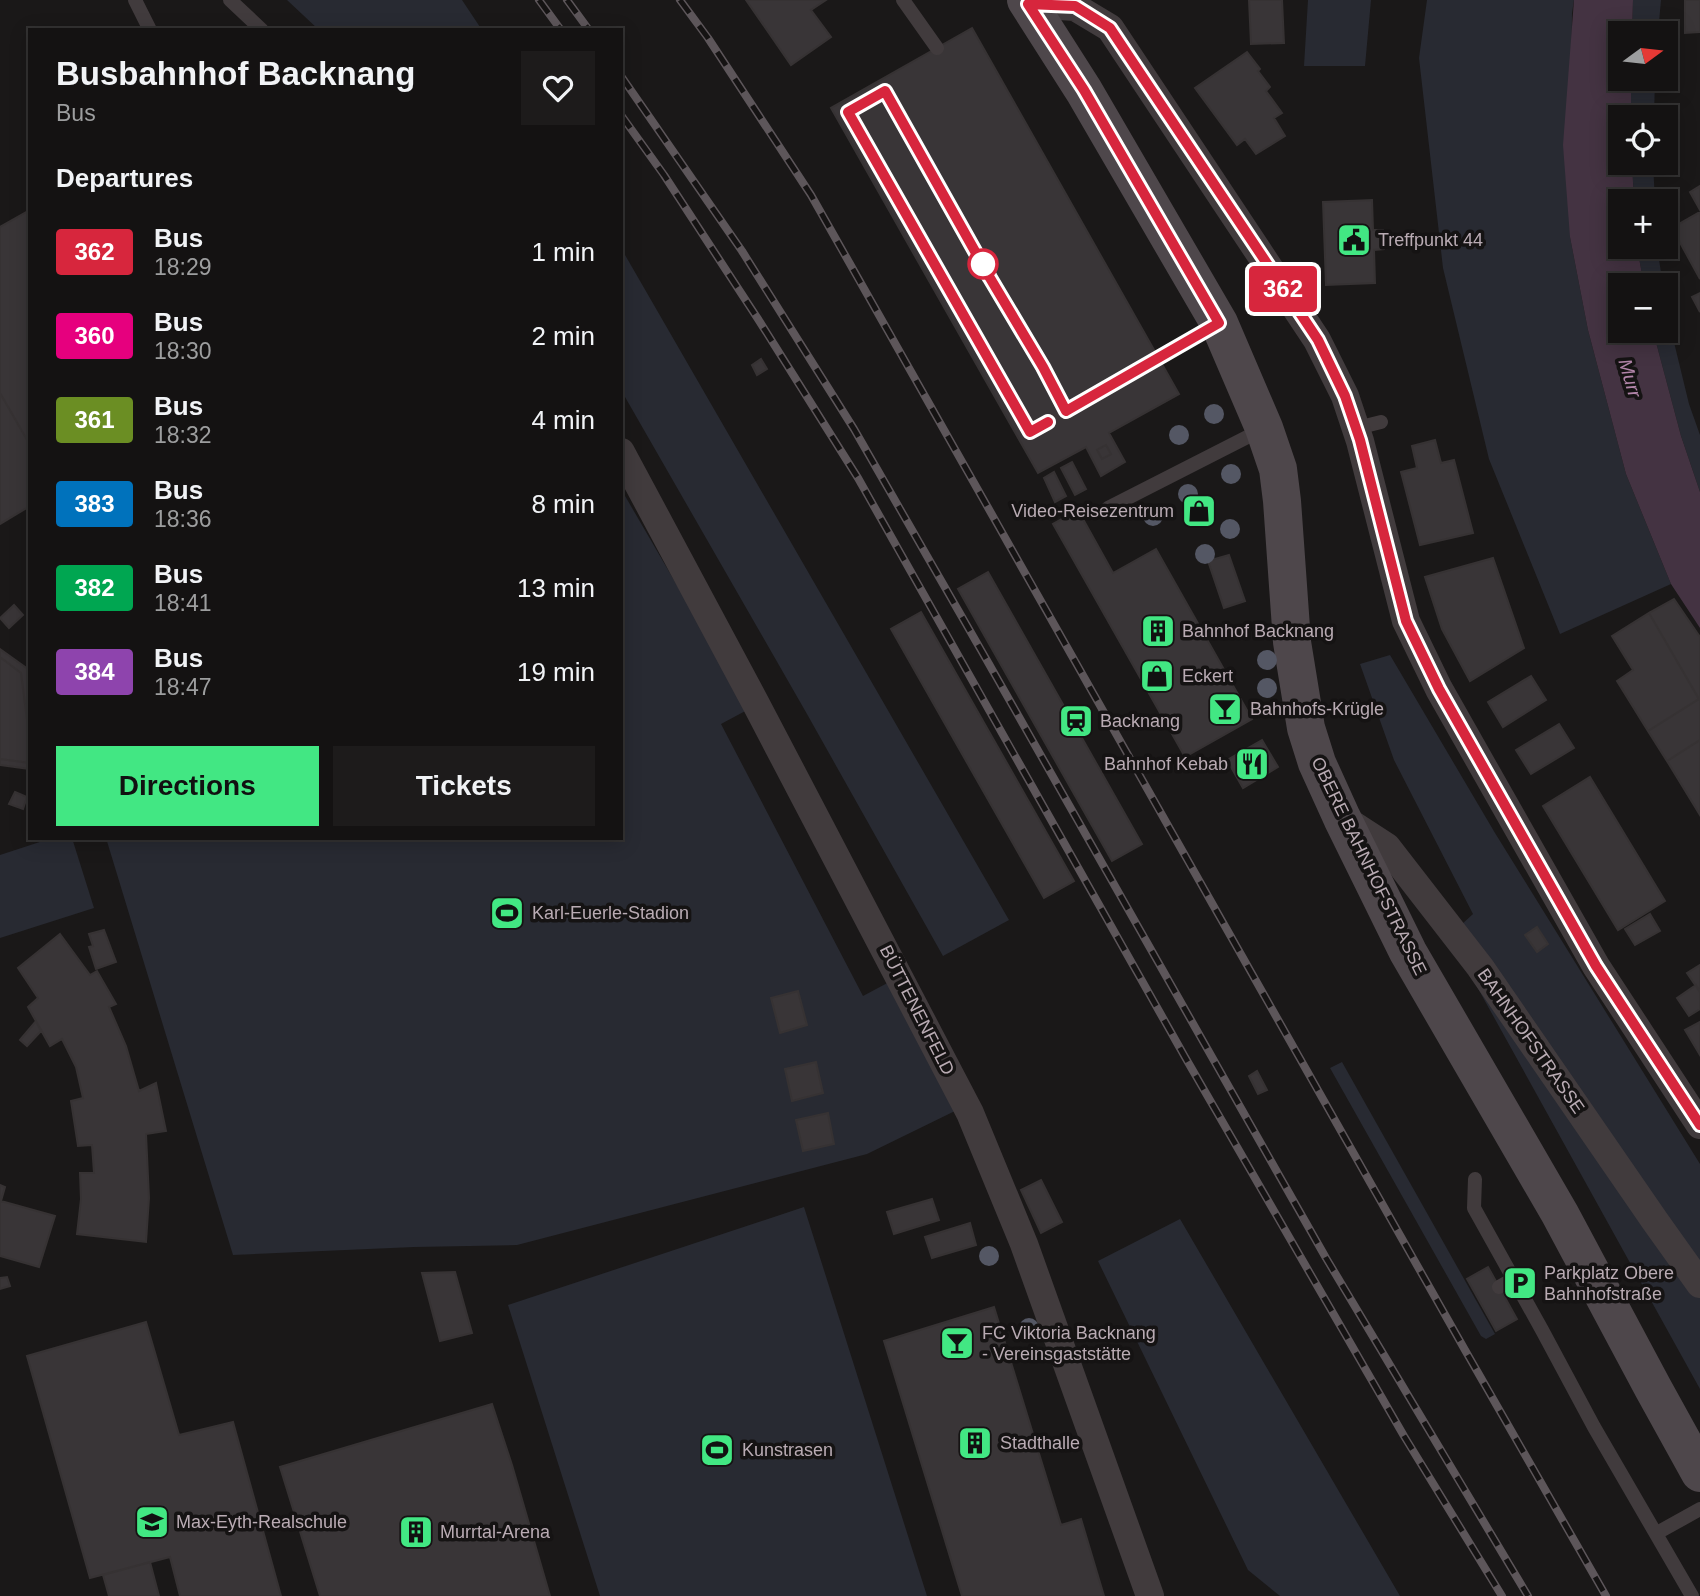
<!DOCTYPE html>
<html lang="en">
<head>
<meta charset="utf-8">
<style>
	body { margin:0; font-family:Arial,sans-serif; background:#1d1b1b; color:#f1f3f6; height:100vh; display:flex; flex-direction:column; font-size:26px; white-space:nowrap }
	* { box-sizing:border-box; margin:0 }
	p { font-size:23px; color:#9d9e9f }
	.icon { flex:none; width:38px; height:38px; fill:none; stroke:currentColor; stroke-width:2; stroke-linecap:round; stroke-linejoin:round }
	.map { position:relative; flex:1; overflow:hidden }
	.panel { position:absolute; left:28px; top:28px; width:595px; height:812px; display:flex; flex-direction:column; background:#141212; border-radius:0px; box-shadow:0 4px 18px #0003,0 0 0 2px #333232 }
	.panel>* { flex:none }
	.badge { padding:0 14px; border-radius:5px; font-size:24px; line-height:46px }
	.needle { width:46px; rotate:75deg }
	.fabs { position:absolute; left:1608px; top:21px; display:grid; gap:14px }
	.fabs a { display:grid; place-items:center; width:70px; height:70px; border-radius:0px; background:#141212; box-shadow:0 4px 18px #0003,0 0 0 2px #333232; font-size:35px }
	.map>.badge { position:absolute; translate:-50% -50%; box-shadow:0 0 0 4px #fff }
	h2 { padding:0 28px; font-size:26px; line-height:63px }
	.round { display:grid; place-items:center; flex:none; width:74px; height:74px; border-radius:0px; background:#1d1b1b }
	.head { display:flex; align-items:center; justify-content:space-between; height:119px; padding:0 28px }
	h1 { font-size:33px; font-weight:700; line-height:52px }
	.cta { display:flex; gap:14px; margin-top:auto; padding:14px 28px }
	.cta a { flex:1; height:80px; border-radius:0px; background:#42e783; color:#111; font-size:28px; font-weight:700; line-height:80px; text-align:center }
	.cta a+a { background:#1d1b1b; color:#f1f3f6 }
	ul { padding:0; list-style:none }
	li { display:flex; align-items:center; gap:21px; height:84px; padding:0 28px }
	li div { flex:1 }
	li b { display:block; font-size:26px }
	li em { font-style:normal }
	li .badge { min-width:77px; font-weight:700; text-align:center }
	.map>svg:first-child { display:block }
	.green { fill:#282a32 }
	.water { fill:#443342 }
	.building { fill:#393537; stroke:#363233; stroke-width:2 }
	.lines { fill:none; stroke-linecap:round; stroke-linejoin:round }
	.lane { stroke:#413b3d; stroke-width:14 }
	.street { stroke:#413b3d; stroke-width:28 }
	.secondary { stroke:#4e474b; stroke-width:38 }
	.rail-casing { stroke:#5d565a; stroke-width:8 }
	.rail { stroke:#151313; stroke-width:5; stroke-dasharray:16; stroke-linecap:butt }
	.lane-bridge { stroke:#413b3d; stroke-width:14 }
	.tree { fill:#545764 }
	.line-casing { stroke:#fff; stroke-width:16 }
	.line { stroke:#d7263d; stroke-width:10 }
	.stop-dot { fill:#fff; stroke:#d7263d; stroke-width:3.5 }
	.labels { text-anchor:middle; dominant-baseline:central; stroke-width:7; stroke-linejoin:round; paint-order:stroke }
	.poi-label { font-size:18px; fill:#b9abb3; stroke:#151313; text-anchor:start }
	.street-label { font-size:18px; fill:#b9abb3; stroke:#151313 }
	.water-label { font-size:19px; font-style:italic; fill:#b184a8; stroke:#151313 }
</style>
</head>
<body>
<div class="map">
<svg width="1700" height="1596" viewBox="0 0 1700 1596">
	<rect width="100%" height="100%" fill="#1a1818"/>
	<!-- green -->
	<path class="green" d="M287,0H462L482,30H319Z
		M1308,0H1371L1365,66H1304Z
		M1427,0H1574L1572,13L1570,237L1588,330L1626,474L1671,584L1560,634L1489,459L1443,268L1419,58Z
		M1633,0H1661L1658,33H1632Z
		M1631,79H1655L1654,117H1631Z
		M1632,163H1653L1655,201H1634Z
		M1637,247H1657L1663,285H1644Z
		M621,248L1009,920L943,956L807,714L621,390Z
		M1666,303L1672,334L1689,404L1700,435V492L1681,436L1653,331H1666Z
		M621,489L749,709L721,724L863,996L893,980L959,1109L867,1154L517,1245L414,1247L233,1255L106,838H621Z
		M1390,655L1495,833L1700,1164V1389L1460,956L1461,925L1473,914L1394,760L1360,664Z
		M52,838H72L94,908L0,938V855Z
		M1342,1062L1495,1334L1486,1339L1481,1336L1330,1068Z
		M804,1207L927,1596H600L508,1305Z
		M1180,1219L1400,1596H1280L1248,1570L1098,1261Z"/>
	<!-- water -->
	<path class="water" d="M1574,0H1633L1632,33H1620V79H1631V117H1620V163H1632L1634,201H1620V247H1637L1644,285H1620V331H1653L1681,436L1700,492V628L1671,584L1626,474L1588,330L1570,237L1563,145Z"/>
	<!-- building -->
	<path class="building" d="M746,0H826L811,10L831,37L791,65Z
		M1249,0H1282L1284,43L1251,44Z
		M1685,0H1700V32L1685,33Z
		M972,28L1179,394L1109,433L1125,462L1101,476L1086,447L1038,473L831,108Z
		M1247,52L1260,69L1258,71L1270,87L1266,91L1282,113L1274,118L1285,136L1256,154L1245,139L1237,145L1195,88Z
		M1700,186V210L1690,192Z
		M1372,200L1373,230H1383L1384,249L1374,250L1375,283L1326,285L1323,202Z
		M30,210V445L0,393V227Z
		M1700,212V279L1672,228Z
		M1700,293V312L1692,297Z
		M761,359L767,369L757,375L752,365Z
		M0,393L30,445V506L0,524Z
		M1435,440L1441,463L1454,460L1473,533L1420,545L1401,472L1417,468L1412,446Z
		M1106,445L1111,454L1102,459L1097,450Z
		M1072,462L1086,489L1075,495L1061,468Z
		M1054,472L1066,496L1055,502L1044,478Z
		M1201,504L1207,513L1196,519L1191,510Z
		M1078,510L1113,573L1156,549L1252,719L1185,757L1053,524Z
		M1229,555L1245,601L1224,608L1208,561Z
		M1493,558L1524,648L1470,681L1442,629L1425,577Z
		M988,572L1142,844L1112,861L958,589Z
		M1674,599L1700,637V701L1649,613Z
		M14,605L23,615L9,628L0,618Z
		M921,612L1074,881L1044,898L891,629Z
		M1649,613L1699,699L1648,731L1617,681L1633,670L1612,636Z
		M0,649L28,669L30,681V769L0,765Z
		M0,657L21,673L30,742V763L0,759Z
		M1531,676L1546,700L1503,727L1488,702Z
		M1699,699L1700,701V740L1667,761L1648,731Z
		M1559,724L1574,748L1531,774L1516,750Z
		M1262,740L1278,767L1243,788L1227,760Z
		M1700,740V815L1667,761Z
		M1590,777L1665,901L1618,930L1543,806Z
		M15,792L27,797L23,809L9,804Z
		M1650,914L1660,931L1635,945L1625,929Z
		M1537,927L1548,944L1537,952L1525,935Z
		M104,930L116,962L96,969L89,947L93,946L89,934Z
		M60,934L90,975L97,971L116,1004L109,1007L126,1046L139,1091L156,1083L166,1131L146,1134L149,1198L146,1242L77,1234L81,1199L80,1173H94L92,1145L78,1146L71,1101L83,1098L76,1067L62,1039L50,1046L28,1007L38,998L18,968Z
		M1700,965V992L1687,973Z
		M1696,985L1700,992V1009L1689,1016L1677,998Z
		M798,991L807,1025L780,1033L771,998Z
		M36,1021L41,1031L27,1046L20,1040Z
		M1700,1022V1055L1685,1030Z
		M816,1062L823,1093L792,1101L785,1069Z
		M1257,1071L1267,1090L1258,1094L1249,1076Z
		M828,1113L834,1144L803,1151L796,1120Z
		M1041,1180L1062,1222L1041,1233L1021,1190Z
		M0,1185L5,1187L1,1201L55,1216L39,1267L0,1256Z
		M932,1199L939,1220L894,1234L887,1212Z
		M970,1223L976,1245L932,1258L925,1237Z
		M1488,1267L1517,1319L1496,1331L1467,1279Z
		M455,1272L472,1333L440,1341L422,1273Z
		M7,1277L10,1286L0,1289V1278Z
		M994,1307L1061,1525L1081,1519L1104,1596H962L884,1341Z
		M146,1322L179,1435L233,1422L281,1596H180L170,1557L90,1578L27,1356Z
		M492,1404L512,1465L550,1596H320L280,1467Z
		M150,1562L159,1596H109L103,1575Z"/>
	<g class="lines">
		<!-- lane -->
		<path class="lane" d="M135,0L150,30
			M230,0L262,30
			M1152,361L1218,323
			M1357,428L1381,422
			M1108,508L1263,429
			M1475,1179L1474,1208L1542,1330L1594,1427L1692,1596
			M1499,1287L1513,1279
			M1657,1533L1700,1509"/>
		<!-- street -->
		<path class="street" d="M1028,4L1075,7L1110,28L1317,340L1345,396L1360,441L1406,621L1439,689L1596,966L1700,1125
			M621,452L756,704L970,1113L1024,1244L1150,1596
			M1344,819L1387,847L1480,967L1655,1221L1700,1284"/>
		<!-- secondary -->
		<path class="secondary" d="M1026,0L1084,91L1219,323L1264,428L1278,469L1282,501L1292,642L1306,728L1317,763L1342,818L1408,952L1560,1214L1653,1388L1700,1473"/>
		<!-- rail casing -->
		<g class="rail-casing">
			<path id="rail" d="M539,0L561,30
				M567,0L589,30
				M680,0L708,38L811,195L1465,1350L1606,1596
				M621,76L742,251L854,429L985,657L1326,1258L1528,1596
				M621,115L664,175L758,319L858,478L1185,1057L1404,1436L1502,1596"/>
		</g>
		<!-- rail -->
		<use href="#rail" class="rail"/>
		<!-- lane-bridge -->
		<path class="lane-bridge" d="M903,0L937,48"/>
	</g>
	<!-- trees -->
	<g class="tree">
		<circle cx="1214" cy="414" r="10"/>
		<circle cx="1179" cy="435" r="10"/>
		<circle cx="1231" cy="474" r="10"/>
		<circle cx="1188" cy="494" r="10"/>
		<circle cx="1153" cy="516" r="10"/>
		<circle cx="1230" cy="529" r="10"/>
		<circle cx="1205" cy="554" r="10"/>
		<circle cx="1267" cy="660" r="10"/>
		<circle cx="1267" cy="688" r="10"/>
		<circle cx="989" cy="1256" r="10"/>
		<circle cx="1029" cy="1328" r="10"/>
	</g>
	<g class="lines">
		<!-- line casing -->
		<g class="line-casing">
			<path id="line" d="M1048,422L1030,432L848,112L885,91L990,278L1043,367L1066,411L1219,323L1084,90L1028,4L1075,6L1110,28L1318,340L1345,396L1360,440L1406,621L1439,689L1596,966L1700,1125"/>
		</g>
		<!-- line -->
		<use href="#line" class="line"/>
	</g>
	<!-- icons -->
	<defs>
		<g id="civic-square" transform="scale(1.75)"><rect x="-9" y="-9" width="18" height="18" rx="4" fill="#42e783" stroke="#151313"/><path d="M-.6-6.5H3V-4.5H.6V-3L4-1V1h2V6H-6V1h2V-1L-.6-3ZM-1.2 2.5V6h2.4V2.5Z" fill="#111"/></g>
		<g id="shop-square" transform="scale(1.75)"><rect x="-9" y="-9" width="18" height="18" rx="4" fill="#42e783" stroke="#151313"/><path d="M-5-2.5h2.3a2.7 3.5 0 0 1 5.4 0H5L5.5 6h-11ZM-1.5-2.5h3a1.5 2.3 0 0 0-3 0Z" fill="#111"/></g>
		<g id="building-square" transform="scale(1.75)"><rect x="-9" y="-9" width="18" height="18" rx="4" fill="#42e783" stroke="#151313"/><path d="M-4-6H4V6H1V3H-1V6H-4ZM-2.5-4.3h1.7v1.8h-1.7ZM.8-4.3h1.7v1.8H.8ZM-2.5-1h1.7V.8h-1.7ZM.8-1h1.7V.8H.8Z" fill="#111"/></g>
		<g id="bar-square" transform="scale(1.75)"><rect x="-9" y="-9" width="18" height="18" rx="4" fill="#42e783" stroke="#151313"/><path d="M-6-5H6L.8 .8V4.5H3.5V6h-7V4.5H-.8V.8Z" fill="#111"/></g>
		<g id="station-square" transform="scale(1.75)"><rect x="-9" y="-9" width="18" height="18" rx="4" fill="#42e783" stroke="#151313"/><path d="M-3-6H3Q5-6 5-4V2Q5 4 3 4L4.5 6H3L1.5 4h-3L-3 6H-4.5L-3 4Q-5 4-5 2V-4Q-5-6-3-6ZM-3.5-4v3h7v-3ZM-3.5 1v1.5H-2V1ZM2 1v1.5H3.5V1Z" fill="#111"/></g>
		<g id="restaurant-square" transform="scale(1.75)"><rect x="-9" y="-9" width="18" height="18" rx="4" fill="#42e783" stroke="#151313"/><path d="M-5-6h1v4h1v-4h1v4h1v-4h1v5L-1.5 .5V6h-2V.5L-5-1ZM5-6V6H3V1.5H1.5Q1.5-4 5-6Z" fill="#111"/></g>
		<g id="stadium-square" transform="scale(1.75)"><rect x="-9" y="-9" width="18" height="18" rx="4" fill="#42e783" stroke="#151313"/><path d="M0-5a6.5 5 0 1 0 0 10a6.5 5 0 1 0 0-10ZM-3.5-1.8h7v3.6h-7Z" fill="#111"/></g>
		<g id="parking-square" transform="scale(1.75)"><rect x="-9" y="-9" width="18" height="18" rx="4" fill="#42e783" stroke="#151313"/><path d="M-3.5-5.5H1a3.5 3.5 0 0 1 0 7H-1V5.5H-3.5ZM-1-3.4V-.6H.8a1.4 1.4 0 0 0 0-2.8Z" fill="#111"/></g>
		<g id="school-square" transform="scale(1.75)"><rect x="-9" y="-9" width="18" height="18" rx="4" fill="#42e783" stroke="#151313"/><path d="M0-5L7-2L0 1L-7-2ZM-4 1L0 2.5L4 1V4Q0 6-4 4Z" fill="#111"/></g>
	</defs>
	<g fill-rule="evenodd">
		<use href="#civic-square" x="1354" y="240"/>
		<use href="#shop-square" x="1199" y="511"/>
		<use href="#building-square" x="1158" y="631"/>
		<use href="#shop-square" x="1157" y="676"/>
		<use href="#bar-square" x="1225" y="709"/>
		<use href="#station-square" x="1076" y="721"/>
		<use href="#restaurant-square" x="1252" y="764"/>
		<use href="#stadium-square" x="507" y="913"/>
		<use href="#parking-square" x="1520" y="1283"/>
		<use href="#bar-square" x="957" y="1343"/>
		<use href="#building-square" x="975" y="1443"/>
		<use href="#stadium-square" x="717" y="1450"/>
		<use href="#school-square" x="152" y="1522"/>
		<use href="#building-square" x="416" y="1532"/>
	</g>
	<!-- markers -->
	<circle class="stop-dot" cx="983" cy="264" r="14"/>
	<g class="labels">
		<!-- poi labels -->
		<g class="poi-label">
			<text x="1378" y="240">Treffpunkt 44</text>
			<text x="1174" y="511" text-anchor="end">Video-Reisezentrum</text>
			<text x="1182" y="631">Bahnhof Backnang</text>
			<text x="1182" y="676">Eckert</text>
			<text x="1250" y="709">Bahnhofs-Krügle</text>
			<text x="1100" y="721">Backnang</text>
			<text x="1228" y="764" text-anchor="end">Bahnhof Kebab</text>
			<text x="532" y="913">Karl-Euerle-Stadion</text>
			<text x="1544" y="1273">Parkplatz Obere<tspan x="1544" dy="21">Bahnhofstraße</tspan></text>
			<text x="982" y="1333">FC Viktoria Backnang<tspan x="982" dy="21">- Vereinsgaststätte</tspan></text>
			<text x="1000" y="1443">Stadthalle</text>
			<text x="742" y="1450">Kunstrasen</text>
			<text x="176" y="1522">Max-Eyth-Realschule</text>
			<text x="440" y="1532">Murrtal-Arena</text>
		</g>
		<!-- street labels -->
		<g class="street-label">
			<text transform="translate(1369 866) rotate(64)">OBERE BAHNHOFSTRASSE</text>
			<text transform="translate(917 1010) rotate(63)">BÜTTENENFELD</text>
			<text transform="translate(1531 1041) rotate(55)">BAHNHOFSTRASSE</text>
		</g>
		<!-- water labels -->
		<g class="water-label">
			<text transform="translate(1630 378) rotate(74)">Murr</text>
		</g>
	</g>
</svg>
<div class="fabs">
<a><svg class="needle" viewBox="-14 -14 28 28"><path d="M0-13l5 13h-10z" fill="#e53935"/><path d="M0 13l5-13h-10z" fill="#9d9e9f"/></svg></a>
<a><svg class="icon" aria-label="locate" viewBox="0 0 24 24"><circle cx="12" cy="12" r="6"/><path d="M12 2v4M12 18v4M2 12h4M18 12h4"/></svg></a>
<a>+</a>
<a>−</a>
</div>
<b class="badge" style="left:1283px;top:289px;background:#d7263d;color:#fff">362</b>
<section class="panel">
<div class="head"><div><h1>Busbahnhof Backnang</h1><p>Bus</p></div><a class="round"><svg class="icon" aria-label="heart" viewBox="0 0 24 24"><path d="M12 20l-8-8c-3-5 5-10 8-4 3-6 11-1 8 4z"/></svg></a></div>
<h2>Departures</h2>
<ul>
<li><span class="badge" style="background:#d7263d;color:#fff">362</span><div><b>Bus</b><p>18:29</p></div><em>1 min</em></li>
<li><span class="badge" style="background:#e6007e;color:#fff">360</span><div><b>Bus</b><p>18:30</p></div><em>2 min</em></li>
<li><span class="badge" style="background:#6b8e23;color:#fff">361</span><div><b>Bus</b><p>18:32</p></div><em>4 min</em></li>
<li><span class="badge" style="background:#0072bc;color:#fff">383</span><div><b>Bus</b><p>18:36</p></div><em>8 min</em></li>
<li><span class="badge" style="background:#00a651;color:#fff">382</span><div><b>Bus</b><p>18:41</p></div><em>13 min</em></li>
<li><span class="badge" style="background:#8e44ad;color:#fff">384</span><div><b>Bus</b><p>18:47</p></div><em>19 min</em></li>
</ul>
<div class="cta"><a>Directions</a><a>Tickets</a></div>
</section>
</div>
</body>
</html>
